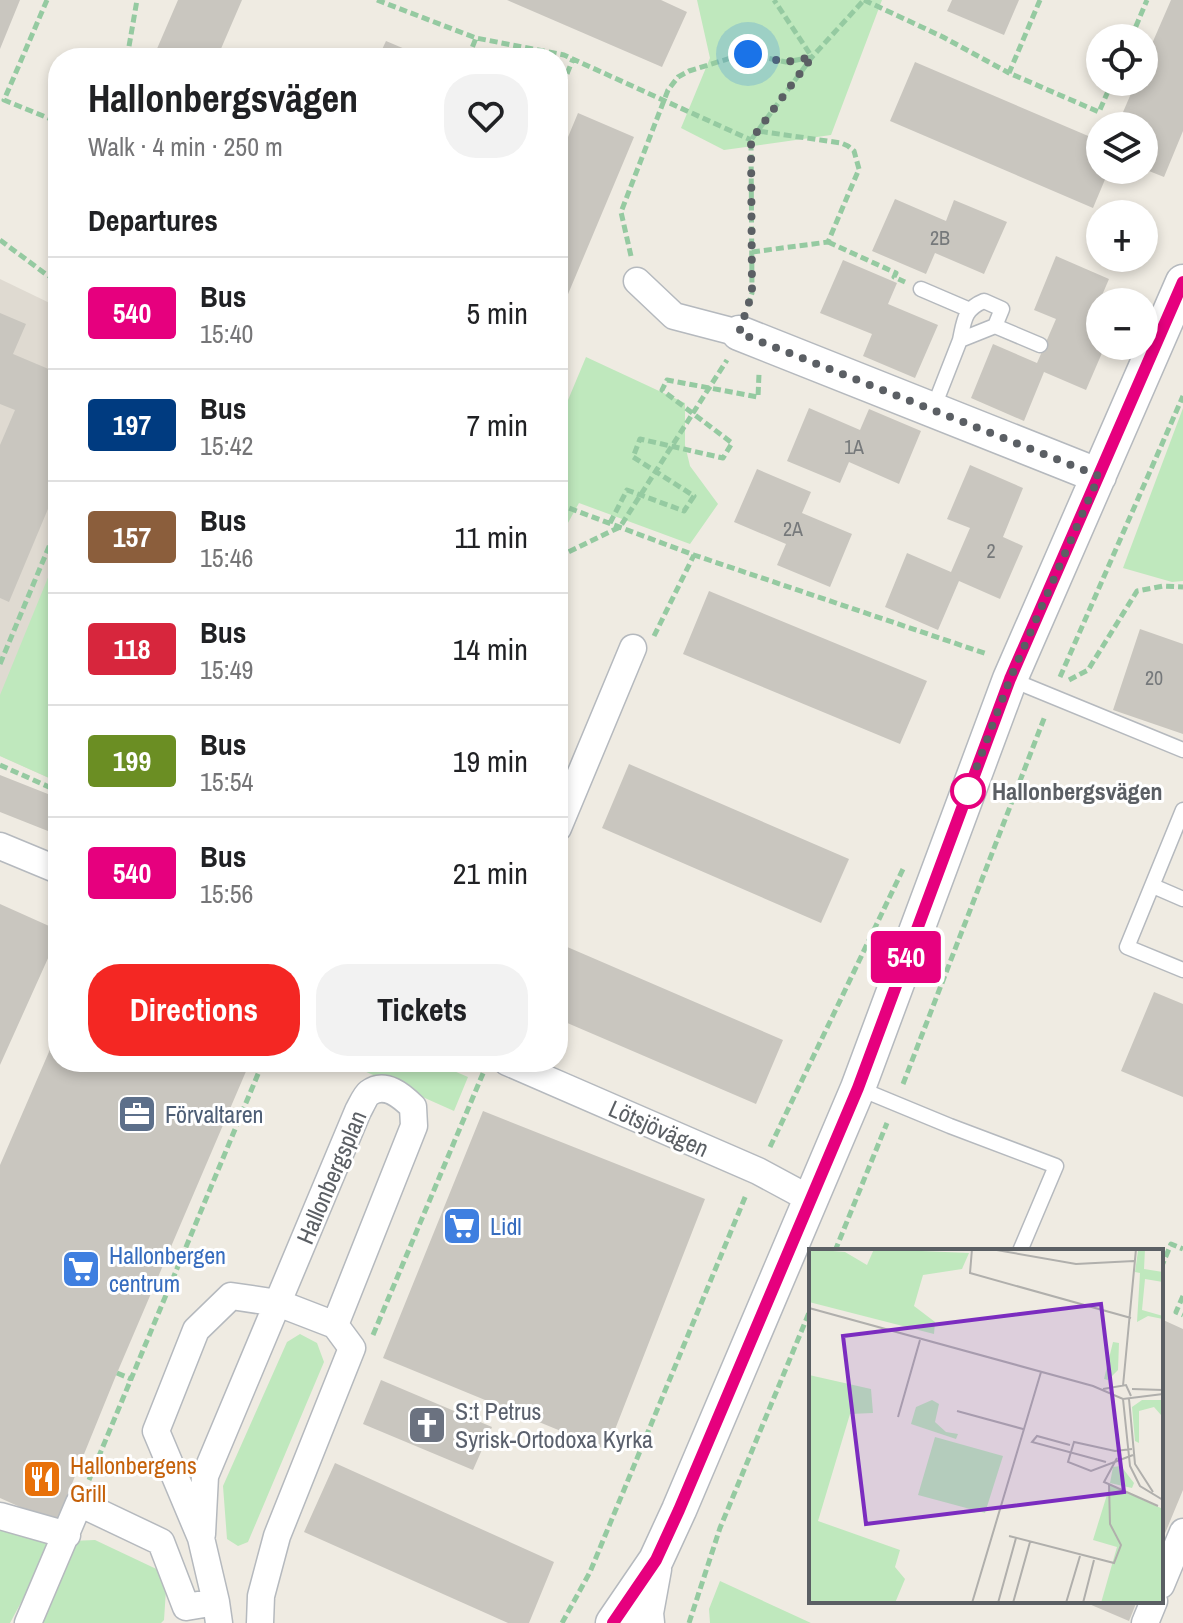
<!DOCTYPE html>
<html lang="en">
<head>
<meta charset="utf-8">
<style>
	body { margin:0; font-family:"Archivo Narrow",sans-serif; background:#f2f2f2; color:#202124; height:100vh; display:flex; flex-direction:column; font-size:30px; white-space:nowrap }
	* { box-sizing:border-box; margin:0 }
	p { font-size:26px; color:#757577 }
	.icon { flex:none; width:44px; height:44px; fill:none; stroke:currentColor; stroke-width:2; stroke-linecap:round; stroke-linejoin:round }
	.map { position:relative; flex:1; overflow:hidden }
	.details { position:absolute; left:48px; top:48px; width:520px; height:1024px; display:flex; flex-direction:column; background:#fff; border-radius:32px; box-shadow:0 4px 12px #0003 }
	.details>* { flex:none }
	.badge { padding:0 16px; border-radius:6px; font-size:28px; line-height:52px }
	.fabs { position:absolute; left:1086px; top:24px; display:grid; gap:16px }
	.fabs a { display:grid; place-items:center; width:72px; height:72px; border-radius:50%; background:#fff; box-shadow:0 4px 12px #0003; font-size:40px }
	.you { position:absolute; width:40px; height:40px; margin:-20px; border:6px solid #fff; border-radius:50%; background:#1a73e8; box-shadow:0 0 0 12px #1a73e833 }
	.map>.badge { position:absolute; translate:-50% -50%; box-shadow:0 0 0 4px #fff }
	h2 { padding:0 40px; font-size:30px; line-height:72px }
	.round { display:grid; place-items:center; flex:none; width:84px; height:84px; border-radius:32px; background:#f2f2f2 }
	.headline { display:flex; align-items:center; justify-content:space-between; height:136px; padding:0 40px }
	h1 { font-size:38px; font-weight:700; line-height:60px }
	.action { display:flex; gap:16px; margin-top:auto; padding:16px 40px }
	.action a { flex:1; height:92px; border-radius:32px; background:#f42723; color:#fff; font-size:32px; font-weight:700; line-height:92px; text-align:center }
	.action a+a { background:#f2f2f2; color:#202124 }
	ul { padding:0; list-style:none }
	li { display:flex; align-items:center; gap:24px; height:112px; padding:0 40px; border-top:2px solid #e0e0e0 }
	li div { flex:1 }
	li b { display:block; font-size:30px }
	li em { font-style:normal }
	li .badge { min-width:88px; font-weight:700; text-align:center }
	.map>svg:first-child { display:block }
	.education { fill:#dfdad1 }
	.green { fill:#bfe8bd }
	.building { fill:#c9c6bf }
	.lines { fill:none; stroke-linecap:round; stroke-linejoin:round }
	.service-casing { stroke:#b5b9be; stroke-width:17 }
	.minor-casing { stroke:#b5b9be; stroke-width:29 }
	.tertiary-casing { stroke:#b5b9be; stroke-width:37 }
	.path { stroke:#95caa1; stroke-width:5; stroke-dasharray:8 4; stroke-linecap:butt }
	.service { stroke:#fff; stroke-width:14 }
	.minor { stroke:#fff; stroke-width:26 }
	.tertiary { stroke:#fff; stroke-width:34 }
	.line-casing { stroke:#fff; stroke-width:18 }
	.line { stroke:#e6007e; stroke-width:12 }
	.walk { stroke:#5b5f64; stroke-width:8; stroke-dasharray:0 14.4 }
	.stop-dot { fill:#fff; stroke:#e6007e; stroke-width:4 }
	.labels { text-anchor:middle; dominant-baseline:central; stroke-width:6; stroke-linejoin:round; paint-order:stroke }
	.number-label { font-size:20px; fill:#76797b }
	.stop-label { font-size:24px; font-weight:bold; fill:#5b5f64; stroke:#fff; text-anchor:start }
	.service-label { font-size:24px; fill:#4e5e75; stroke:#fff; text-anchor:start }
	.street-label { font-size:24px; fill:#5b5f64; stroke:#fff }
	.shop-label { font-size:24px; fill:#366cbe; stroke:#fff; text-anchor:start }
	.worship-label { font-size:24px; fill:#5b616d; stroke:#fff; text-anchor:start }
	.food-label { font-size:24px; fill:#c56008; stroke:#fff; text-anchor:start }
	.inset-road { fill:none; stroke:#b0afac; stroke-width:2 }
	.view { fill:#7b2cbf; fill-opacity:0.15; stroke:#7b2cbf; stroke-width:4 }
	.inset-edge { fill:none; stroke:#5b5f64; stroke-width:4 }
</style>
</head>
<body>
<div class="map">
<svg width="1183" height="1623" viewBox="0 0 1183 1623">
	<rect width="100%" height="100%" fill="#efebe2"/>
	<!-- education -->
	<path class="education" d="M0,279L58,307V782L0,756Z"/>
	<!-- green -->
	<path class="green" d="M697,0H882L831,135L724,150L681,128L710,58Z
		M586,357L685,403V445L690,466L718,504L690,544L579,503L558,541V424Z
		M1183,408V581L1172,582L1123,568Z
		M58,553V782L0,756V695Z
		M344,1062H433L468,1077L454,1111Z
		M300,1334L317,1343L324,1362L248,1542L238,1546L227,1539L223,1486L287,1342Z
		M0,1516L54,1541L10,1623H0Z
		M95,1540L167,1574L164,1620L161,1623H37L71,1541Z
		M720,1581L811,1623H710L709,1609Z"/>
	<!-- building -->
	<path class="building" d="M0,0H20L0,49Z
		M178,0H242L217,58H153Z
		M507,0H661L687,12L662,67Z
		M952,0H1019L1004,35L947,11Z
		M1171,0H1183V131L1164,177L1144,169V126H1117L1136,82H1144V62Z
		M386,41L426,58H378Z
		M915,62L1100,141V170H1109L1093,208L890,121Z
		M578,113L634,137L558,318V161Z
		M895,199L946,221L954,200L1007,222L984,274L935,253L926,274L872,251Z
		M1056,256L1109,279L1088,328L1100,333V346H1105L1086,390L1044,372L1024,421L971,398L993,344L1037,363L1056,319L1034,310Z
		M843,260L897,283L888,304L938,325L915,378L863,356L872,334L820,313Z
		M0,313L26,324L13,354L58,373V485L9,602L0,598V445L15,410L0,404Z
		M809,408L860,430L869,409L921,431L899,484L849,462L840,483L787,461Z
		M970,465L1023,488L1003,537L1023,546L1000,599L959,581L938,630L885,607L907,553L951,572L970,528L947,519Z
		M757,469L811,492L802,513L852,534L830,587L777,565L786,544L734,522Z
		M709,591L927,681L900,744L683,654Z
		M1140,629L1183,644V734L1113,710Z
		M629,764L849,859L821,923L602,828Z
		M0,775L58,798V835L0,812Z
		M0,904L58,930V936L0,1065Z
		M558,943L783,1040L756,1104L558,1019Z
		M1154,992L1183,1004V1097L1121,1071Z
		M58,1031V1062H250L117,1373L56,1523L0,1498V1165Z
		M483,1111L705,1199L607,1450L383,1358Z
		M1161,1319L1183,1329V1490L1161,1543Z
		M381,1380L492,1427L473,1470L363,1424Z
		M335,1463L554,1562L529,1623H508L304,1532Z
		M1082,1601H1137L1129,1621Z"/>
	<g class="lines">
		<!-- service casing -->
		<g class="service-casing">
			<path id="service" d="M921,289L970,310
				M984,301L1002,309L995,326L960,340C964,321 964,309 984,301Z
				M995,326L1040,345
				M933,409L960,340
				M1010,679L1183,750
				M1183,810L1127,947L1183,970
				M1153,886L1183,899
				M858,1088L950,1126L1056,1166L1020,1251"/>
		</g>
		<!-- minor casing -->
		<g class="minor-casing">
			<path id="minor" d="M637,281L674,316L739,333
				M558,828L633,648
				M0,846L58,870
				M507,1062L758,1171L810,1199
				M0,1516L67,1535
				M202,1534L205,1476L358,1111C361,1106 365,1096 369,1093C385,1081 402,1096 413,1107L414,1126L335,1325
				M1161,1585L1183,1532
				M28,1623L79,1503L161,1542L186,1607L216,1602
				M219,1623L216,1602L201,1538L156,1431L196,1330L231,1296L278,1303L335,1325L352,1348L277,1536L261,1596L260,1623
				M1145,1623L1154,1601"/>
		</g>
		<!-- tertiary casing -->
		<g class="tertiary-casing">
			<path id="tertiary" d="M739,333L1099,476
				M613,1623L656,1560L679,1510L858,1088L1010,679L1183,282
				M647,1623L646,1613L654,1569"/>
		</g>
		<!-- path -->
		<path class="path" d="M47,0L4,100L58,122
			M377,0L476,38L564,55L751,140
			M864,0L943,37L1009,73
			M1040,0L1009,73L1099,112L1112,82
			M1131,38L1147,0
			M127,58L137,0
			M468,58L476,38
			M558,96L573,59
			M0,240L47,275L58,281
			M828,242L896,273L894,277L905,282
			M752,252L828,242L859,169L854,151L848,146L841,143L758,131
			M631,256L621,212L668,90L678,77L689,71L734,57L748,54L786,62L812,57L774,0
			M748,306L752,293L751,140L812,57L864,0
			M58,334L52,352L58,355
			M558,504L694,555L987,654
			M610,523L627,490L684,511L694,496L633,457L640,439L723,458L732,443L662,390L667,380L758,397L759,374
			M558,557L620,527L727,360
			M654,636L694,555
			M0,664L58,525
			M1060,677L1183,396
			M1069,680L1088,670L1137,591L1163,586L1183,587
			M0,765L58,791
			M903,1084L1045,716
			M770,1147L904,867
			M835,1251L887,1123
			M1161,1268L1171,1244L1183,1249
			M1183,1296L1176,1312L1183,1315
			M373,1335L484,1071
			M117,1373L131,1379
			M89,1480L263,1062
			M562,1623L590,1572L746,1195
			M689,1623L720,1528L811,1308"/>
		<!-- service -->
		<use href="#service" class="service"/>
		<!-- minor -->
		<use href="#minor" class="minor"/>
		<!-- tertiary -->
		<use href="#tertiary" class="tertiary"/>
	</g>
	<g class="lines">
		<!-- line casing -->
		<g class="line-casing">
			<path id="line" d="M613,1623L656,1560L679,1510L858,1088L1010,679L1183,282"/>
		</g>
		<!-- line -->
		<use href="#line" class="line"/>
		<!-- walk -->
		<path class="walk" d="M748,54L786,62L812,57L751,140L752,293L739,333L1099,476L1010,679L966,795L968,791"/>
	</g>
	<!-- icons -->
	<defs>
		<g id="office-square" transform="scale(2)"><rect x="-9" y="-9" width="18" height="18" rx="4" fill="#5c6f8a" stroke="#fff"/><path d="M-6-3h4V-5.5h4V-3h4V5H-6ZM-1-4.5V-3h2v-1.5ZM-6 0V1H6V0Z" fill="#fff"/></g>
		<g id="supermarket-square" transform="scale(2)"><rect x="-9" y="-9" width="18" height="18" rx="4" fill="#3f7fe0" stroke="#fff"/><path d="M-6-5.5h2.5l.6 2H6L4.5 2H-2.5L-4.4-4H-6ZM-1.5 3.2a1.3 1.3 0 1 0 .1 0ZM3 3.2a1.3 1.3 0 1 0 .1 0Z" fill="#fff"/></g>
		<g id="church-square" transform="scale(2)"><rect x="-9" y="-9" width="18" height="18" rx="4" fill="#6b7280" stroke="#fff"/><path d="M-1.2-6h2.4v3.5h3.3v2.4h-3.3V6h-2.4V-.1h-3.3v-2.4h3.3Z" fill="#fff"/></g>
		<g id="restaurant-square" transform="scale(2)"><rect x="-9" y="-9" width="18" height="18" rx="4" fill="#e8710a" stroke="#fff"/><path d="M-5-6h1v4h1v-4h1v4h1v-4h1v5L-1.5 .5V6h-2V.5L-5-1ZM5-6V6H3V1.5H1.5Q1.5-4 5-6Z" fill="#fff"/></g>
	</defs>
	<g fill-rule="evenodd">
		<use href="#office-square" x="137" y="1114"/>
		<use href="#supermarket-square" x="462" y="1226"/>
		<use href="#supermarket-square" x="81" y="1269"/>
		<use href="#church-square" x="427" y="1425"/>
		<use href="#restaurant-square" x="42" y="1479"/>
	</g>
	<!-- markers -->
	<circle class="stop-dot" cx="968" cy="791" r="16"/>
	<g class="labels">
		<!-- number labels -->
		<g class="number-label">
			<text x="940" y="237">2B</text>
			<text x="854" y="446">1A</text>
			<text x="793" y="528">2A</text>
			<text x="991" y="550">2</text>
			<text x="1154" y="677">20</text>
		</g>
		<!-- stop labels -->
		<g class="stop-label">
			<text x="992" y="791">Hallonbergsvägen</text>
		</g>
		<!-- service labels -->
		<g class="service-label">
			<text x="165" y="1114">Förvaltaren</text>
		</g>
		<!-- street labels -->
		<g class="street-label">
			<text transform="translate(659 1128) rotate(24)">Lötsjövägen</text>
			<text transform="translate(331 1177) rotate(-67)">Hallonbergsplan</text>
		</g>
		<!-- shop labels -->
		<g class="shop-label">
			<text x="490" y="1226">Lidl</text>
			<text x="109" y="1255">Hallonbergen<tspan x="109" dy="28">centrum</tspan></text>
		</g>
		<!-- worship labels -->
		<g class="worship-label">
			<text x="455" y="1411">S:t Petrus<tspan x="455" dy="28">Syrisk-Ortodoxa Kyrka</tspan></text>
		</g>
		<!-- food labels -->
		<g class="food-label">
			<text x="70" y="1465">Hallonbergens<tspan x="70" dy="28">Grill</tspan></text>
		</g>
	</g>
	<!-- overview -->
	<g transform="translate(809 1249)">
		<rect width="354" height="354" fill="#efebe2"/>
		<path d="M0,0L36,3L58,16L65,0L160,4L153,20L114,26L105,57L126,73L125,85L0,53ZM336,0L335,20L354,23V33L336,30L333,61L354,67V70L339,67L328,73L331,24L326,23L329,2ZM304,93L310,94L309,121L299,131L295,130ZM0,126L62,140L64,164L41,165L9,272L91,301L86,318L96,330L86,354H0ZM123,151L130,155L126,173L137,183L149,185L147,190L102,175L107,158ZM333,151H354V196L352,166L345,158L330,162V194L326,192L323,158ZM126,188L194,207L176,264L109,246ZM312,217L325,234L323,239L301,234L304,218ZM301,236L354,260V354H292L308,298L284,291Z" fill="#bfe8bd"/>
		<path class="inset-road" d="M163,0L161,24L322,69M182,0L267,15L325,12M0,59L284,137L314,150L354,145M314,137L327,0M294,140L317,136L322,147M323,140L354,141M314,150L321,217L331,237L354,251M320,150L326,215L344,243M148,162L214,180M89,168L111,91M261,196L228,187L223,193L297,213M323,200L306,202L265,193L259,213L282,222L324,206M308,209L295,233L349,257M200,287L305,314L312,296L301,275L300,235M163,354L232,123M189,354L207,289M204,354L221,293M257,354L271,307M274,354L285,311"/>
		<path class="view" d="M292,55L315,243L57,275L34,87Z"/>
		<rect width="354" height="354" class="inset-edge"/>
	</g>
</svg>
<div class="fabs">
<a><svg class="icon" aria-label="locate" viewBox="0 0 24 24"><circle cx="12" cy="12" r="6"/><path d="M12 2v4M12 18v4M2 12h4M18 12h4"/></svg></a>
<a><svg class="icon" aria-label="layers" viewBox="0 0 24 24"><path d="M12 4l9 5-9 5-9-5zM3 14l9 5 9-5"/></svg></a>
<a>+</a>
<a>−</a>
</div>
<div class="you" style="left:748px;top:54px"></div>
<b class="badge" style="left:906px;top:957px;background:#e6007e;color:#fff">540</b>
<section class="details">
<div class="headline"><div><h1>Hallonbergsvägen</h1><p>Walk · 4 min · 250 m</p></div><a class="round"><svg class="icon" aria-label="heart" viewBox="0 0 24 24"><path d="M12 20l-8-8c-3-5 5-10 8-4 3-6 11-1 8 4z"/></svg></a></div>
<h2>Departures</h2>
<ul>
<li><span class="badge" style="background:#e6007e;color:#fff">540</span><div><b>Bus</b><p>15:40</p></div><em>5 min</em></li>
<li><span class="badge" style="background:#003b80;color:#fff">197</span><div><b>Bus</b><p>15:42</p></div><em>7 min</em></li>
<li><span class="badge" style="background:#8b5e3c;color:#fff">157</span><div><b>Bus</b><p>15:46</p></div><em>11 min</em></li>
<li><span class="badge" style="background:#d7263d;color:#fff">118</span><div><b>Bus</b><p>15:49</p></div><em>14 min</em></li>
<li><span class="badge" style="background:#6b8e23;color:#fff">199</span><div><b>Bus</b><p>15:54</p></div><em>19 min</em></li>
<li><span class="badge" style="background:#e6007e;color:#fff">540</span><div><b>Bus</b><p>15:56</p></div><em>21 min</em></li>
</ul>
<div class="action"><a>Directions</a><a>Tickets</a></div>
</section>
</div>
</body>
</html>
